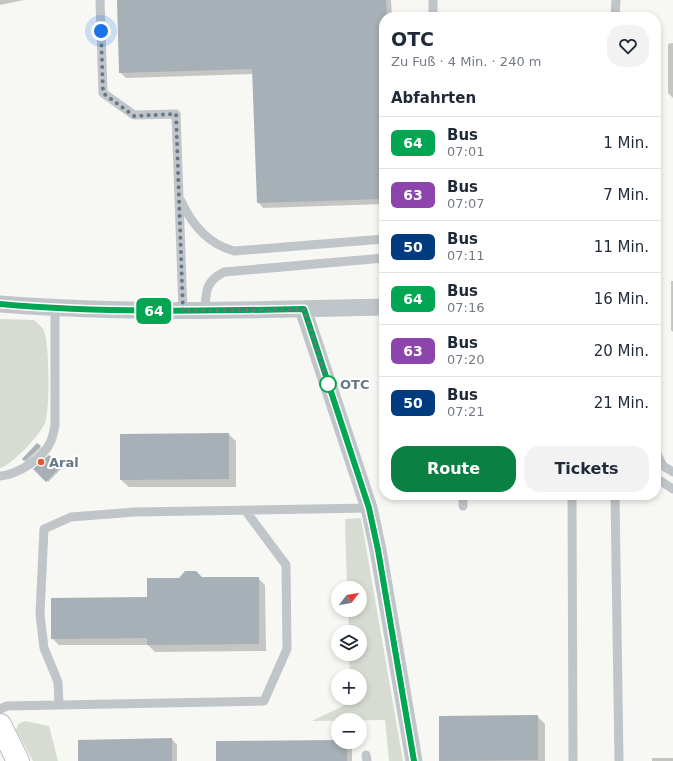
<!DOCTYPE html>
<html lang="de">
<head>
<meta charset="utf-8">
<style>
	body { margin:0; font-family:"DejaVu Sans",sans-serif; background:#f2f2f3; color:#1f2937; height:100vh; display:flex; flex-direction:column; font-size:15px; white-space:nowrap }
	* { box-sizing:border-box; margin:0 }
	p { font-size:13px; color:#747a83 }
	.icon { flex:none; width:22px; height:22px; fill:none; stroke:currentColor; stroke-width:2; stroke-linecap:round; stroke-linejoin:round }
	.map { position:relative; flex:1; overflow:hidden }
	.drawer { position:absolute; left:379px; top:12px; width:282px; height:488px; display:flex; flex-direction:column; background:#fff; border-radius:16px; box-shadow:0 2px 6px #0003 }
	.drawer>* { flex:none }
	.badge { padding:0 8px; border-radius:6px; font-size:14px; line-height:26px }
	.needle { width:26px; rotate:59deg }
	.controls { position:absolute; left:331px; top:581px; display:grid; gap:8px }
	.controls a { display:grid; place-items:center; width:36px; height:36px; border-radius:50%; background:#fff; box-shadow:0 2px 6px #0003; font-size:20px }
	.you { position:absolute; width:20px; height:20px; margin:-10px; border:3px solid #fff; border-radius:50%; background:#1a73e8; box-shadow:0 0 0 6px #1a73e833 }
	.map>.badge { position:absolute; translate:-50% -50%; box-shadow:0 0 0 2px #fff }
	h2 { padding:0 12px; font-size:15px; line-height:36px }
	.round { display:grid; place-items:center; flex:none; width:42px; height:42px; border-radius:16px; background:#f2f2f3 }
	.head { display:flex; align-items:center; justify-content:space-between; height:68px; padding:0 12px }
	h1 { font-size:19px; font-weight:800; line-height:30px }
	.cta { display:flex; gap:8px; margin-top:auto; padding:8px 12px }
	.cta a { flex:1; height:46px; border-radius:16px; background:#0b8043; color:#fff; font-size:16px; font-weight:800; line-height:46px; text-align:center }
	.cta a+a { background:#f2f2f3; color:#1f2937 }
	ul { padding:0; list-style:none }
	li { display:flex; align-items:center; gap:12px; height:52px; padding:0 12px; border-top:1px solid #e0e1e3 }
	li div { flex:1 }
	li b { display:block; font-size:15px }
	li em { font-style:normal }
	li .badge { min-width:44px; font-weight:700; text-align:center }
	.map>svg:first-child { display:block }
	.green { fill:#d7dcd3 }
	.shadow { fill:#0003 }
	.building { fill:#a7b0b6 }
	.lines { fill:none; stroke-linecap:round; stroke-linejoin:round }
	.secondary-casing { stroke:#b5babf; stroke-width:24 }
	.lane { stroke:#c0c5c9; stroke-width:9 }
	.street { stroke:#c0c5c9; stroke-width:17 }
	.secondary { stroke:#fff; stroke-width:22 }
	.line-casing { stroke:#fff; stroke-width:9 }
	.line { stroke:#00a651; stroke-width:6 }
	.walk { stroke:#667786; stroke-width:4; stroke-dasharray:0 7.2 }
	.stop-dot { fill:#fff; stroke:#00a651; stroke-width:2 }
	.poi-dot { fill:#e45528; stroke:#fff; stroke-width:1.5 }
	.labels { text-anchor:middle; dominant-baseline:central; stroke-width:4; stroke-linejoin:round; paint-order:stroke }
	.stop-label { font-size:13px; font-weight:bold; fill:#667786; stroke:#fff; text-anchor:start }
	.poi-label { font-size:13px; font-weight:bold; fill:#667786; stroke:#fff; text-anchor:start }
</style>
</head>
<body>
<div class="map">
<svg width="673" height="761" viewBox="0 0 673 761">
	<rect width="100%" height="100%" fill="#f7f7f4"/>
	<!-- green -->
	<path class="green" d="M0,319L34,320C37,323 41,326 43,329C50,340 50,410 45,423C40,435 12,465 0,468Z
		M361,518L403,761H389L385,720L312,721L351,702V698H360V676H350L349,654H360V632H349L348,610H360V588H347L345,519Z
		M25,721L49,726L58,761H33L16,730L18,724Z"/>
	<!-- shadow -->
	<path class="shadow" d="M0,0H24L0,5Z
		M118,0H391L392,17H384V204L263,208L258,202L253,74L126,78L120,72Z
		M673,43V98L668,93V44Z
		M671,281H673V332L671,330Z
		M228,434L236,441V487H129L121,480Z
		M37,444L41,448L26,462L23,459Z
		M49,456L62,468L48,482L34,469Z
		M202,578H258L265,585L266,651L155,652L148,645H59L52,638L148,598Z
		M537,716L545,724V761H440V717Z
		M172,739L177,745V761H79Z
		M338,741L348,742L352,746V761H217Z
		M652,758H673V761H652Z"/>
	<!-- building -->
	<path class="building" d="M117,0H386L387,17H384V199L257,203L252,69L119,73Z
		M229,433V479L120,480V434Z
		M37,443L41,446L24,461L22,459Z
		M49,455L61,466L46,482L33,469Z
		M185,571H196L202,577H259V644L147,645V638L51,639V598L147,597V578H179Z
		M538,715V760L439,761V716Z
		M172,738V761H78V740Z
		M338,740V742H347V761H216V741Z"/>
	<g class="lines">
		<!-- secondary casing -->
		<g class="secondary-casing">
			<path id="secondary" d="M0,725L18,761"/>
		</g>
		<!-- lane -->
		<path class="lane" d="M100,0L103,93L134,115L176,114L183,311
			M433,0V17
			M615,17L616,0
			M181,201C192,225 208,244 234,251L384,239
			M205,311C206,291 205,282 224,272L384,258
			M656,452L663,466L673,472
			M0,476C17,475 44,458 51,441C53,436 54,430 55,425V308
			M656,478L673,489
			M463,495V506
			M572,495L573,761
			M615,495L619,761
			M59,705L58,682L44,648L40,614L44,529L71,517L135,512L369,508
			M0,709L7,706L264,701L287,649L286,565L245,510
			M366,755L367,761"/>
		<!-- street -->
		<path class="street" d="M0,304C128,314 256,310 384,307
			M303,309L369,508L378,550L414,761"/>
		<!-- secondary -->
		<use href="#secondary" class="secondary"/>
	</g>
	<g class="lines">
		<!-- line casing -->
		<g class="line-casing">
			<path id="line" d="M0,304C101,313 202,311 304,309L369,508L378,550L414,761"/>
		</g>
		<!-- line -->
		<use href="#line" class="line"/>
		<!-- walk -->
		<path class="walk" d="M101,31L103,93L134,116L176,114L183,311L304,309L328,384"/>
	</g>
	<!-- markers -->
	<circle class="stop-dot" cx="328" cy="384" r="8"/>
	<circle class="poi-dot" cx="41" cy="462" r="4"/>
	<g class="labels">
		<!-- stop labels -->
		<g class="stop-label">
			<text x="340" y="384">OTC</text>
		</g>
		<!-- poi labels -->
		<g class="poi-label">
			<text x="49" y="462">Aral</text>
		</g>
	</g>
</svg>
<div class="controls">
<a><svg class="needle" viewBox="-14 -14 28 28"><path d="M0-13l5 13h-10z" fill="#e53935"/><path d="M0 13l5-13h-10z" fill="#747a83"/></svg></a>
<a><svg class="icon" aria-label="layers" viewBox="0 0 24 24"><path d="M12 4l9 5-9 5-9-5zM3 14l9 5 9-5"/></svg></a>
<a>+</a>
<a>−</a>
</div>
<div class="you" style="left:101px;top:31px"></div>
<b class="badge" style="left:154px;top:311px;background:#00a651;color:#fff">64</b>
<section class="drawer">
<div class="head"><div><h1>OTC</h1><p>Zu Fuß · 4 Min. · 240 m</p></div><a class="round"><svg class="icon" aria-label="heart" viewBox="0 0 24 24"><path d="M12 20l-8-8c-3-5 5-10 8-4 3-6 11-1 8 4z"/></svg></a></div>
<h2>Abfahrten</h2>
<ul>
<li><span class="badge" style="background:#00a651;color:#fff">64</span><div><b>Bus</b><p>07:01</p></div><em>1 Min.</em></li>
<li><span class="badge" style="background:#8e44ad;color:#fff">63</span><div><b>Bus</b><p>07:07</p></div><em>7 Min.</em></li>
<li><span class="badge" style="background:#003b80;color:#fff">50</span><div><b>Bus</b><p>07:11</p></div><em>11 Min.</em></li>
<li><span class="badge" style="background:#00a651;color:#fff">64</span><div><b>Bus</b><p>07:16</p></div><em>16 Min.</em></li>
<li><span class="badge" style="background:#8e44ad;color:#fff">63</span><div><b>Bus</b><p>07:20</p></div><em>20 Min.</em></li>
<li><span class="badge" style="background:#003b80;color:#fff">50</span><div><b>Bus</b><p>07:21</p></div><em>21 Min.</em></li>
</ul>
<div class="cta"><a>Route</a><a>Tickets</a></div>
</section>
</div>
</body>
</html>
